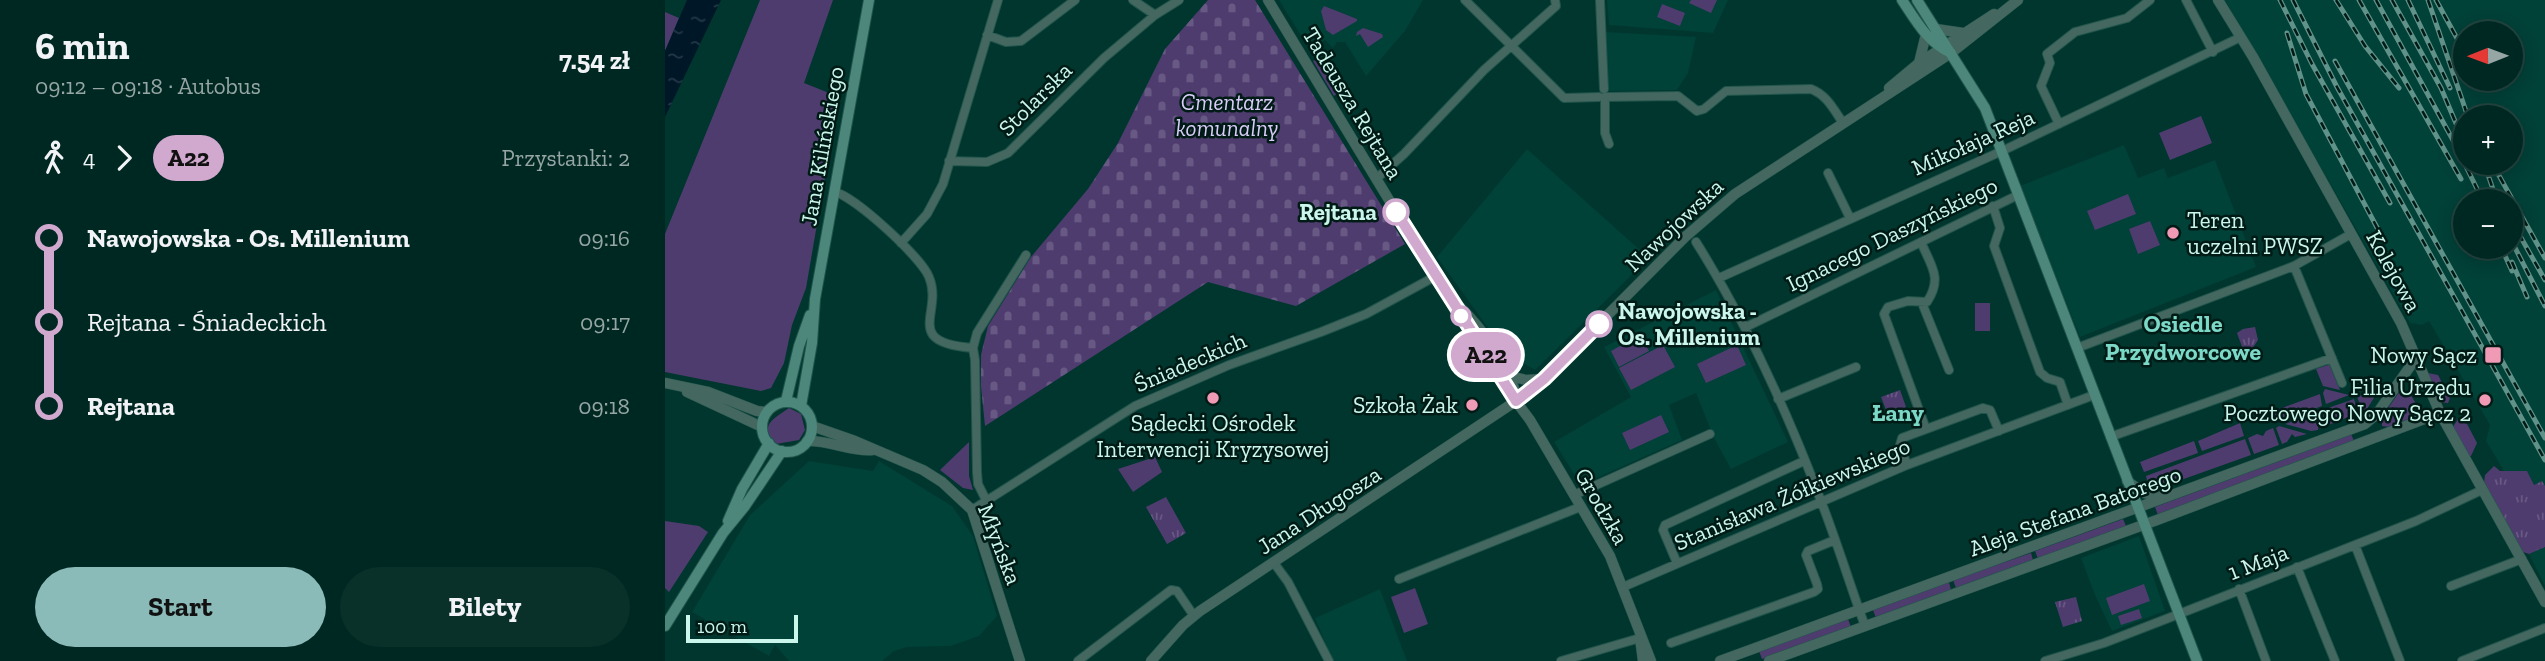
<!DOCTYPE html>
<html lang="pl">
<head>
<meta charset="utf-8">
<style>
	body { margin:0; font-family:"Zilla Slab",serif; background:#0a302a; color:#f1f3f6; height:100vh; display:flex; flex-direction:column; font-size:26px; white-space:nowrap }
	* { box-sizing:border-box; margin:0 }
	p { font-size:23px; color:#95a6a5 }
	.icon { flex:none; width:38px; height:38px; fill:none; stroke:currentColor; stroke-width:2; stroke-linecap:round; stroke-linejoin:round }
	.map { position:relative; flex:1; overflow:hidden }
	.panel { display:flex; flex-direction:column; background:#002822; width:665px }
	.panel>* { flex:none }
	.badge { padding:0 14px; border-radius:23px; font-size:24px; line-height:46px }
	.needle { width:46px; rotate:269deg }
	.fabs { position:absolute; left:1788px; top:21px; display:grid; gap:14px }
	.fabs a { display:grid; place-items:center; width:70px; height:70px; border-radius:50%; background:#002822; box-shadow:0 4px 18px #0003,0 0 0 2px #224440; font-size:35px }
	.scale { position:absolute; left:21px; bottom:18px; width:112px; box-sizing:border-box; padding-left:7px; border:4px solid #caf6ec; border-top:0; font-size:19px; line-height:24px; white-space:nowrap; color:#caf6ec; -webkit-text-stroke:5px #001b16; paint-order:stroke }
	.map>.badge { position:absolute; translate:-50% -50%; box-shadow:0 0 0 4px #fff }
	.legs { display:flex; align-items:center; gap:10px; height:77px; padding:0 35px; font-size:23px }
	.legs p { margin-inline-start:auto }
	.head { display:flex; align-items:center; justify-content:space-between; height:119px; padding:0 35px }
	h1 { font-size:38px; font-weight:700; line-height:52px }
	.primary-button { display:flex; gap:14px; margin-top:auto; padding:14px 35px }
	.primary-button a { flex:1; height:80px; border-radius:42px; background:#8bbbb9; color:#111; font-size:28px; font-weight:700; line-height:80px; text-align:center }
	.primary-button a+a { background:#0a302a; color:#f1f3f6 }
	ul { padding:0 35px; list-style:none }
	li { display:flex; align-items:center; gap:24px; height:84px; font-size:26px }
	li i { display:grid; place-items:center; width:10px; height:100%; margin:0 9px; background:currentColor }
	li i::after { content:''; width:18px; height:18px; margin:-9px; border:5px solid; border-radius:50%; background:#002822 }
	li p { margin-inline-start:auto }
	li:first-child i { background:linear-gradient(#0000 50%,currentColor 0) }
	li:last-child i { background:linear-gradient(currentColor 50%,#0000 0) }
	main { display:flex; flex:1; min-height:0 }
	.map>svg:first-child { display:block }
	.built { fill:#004138; fill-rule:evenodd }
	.grass { fill:#4f3c6f }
	.cemetery { fill:url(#cemetery-stones) }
	.park { fill:url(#park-tufts) }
	.water { fill:url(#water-ripples) }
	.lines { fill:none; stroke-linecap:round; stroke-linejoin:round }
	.minor-casing { stroke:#20554c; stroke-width:10 }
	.tertiary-casing { stroke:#20554c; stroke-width:11 }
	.secondary-casing { stroke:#20554c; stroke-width:12 }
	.minor { stroke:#44675f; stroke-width:8 }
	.tertiary { stroke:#44675f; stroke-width:10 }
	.secondary { stroke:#4d877b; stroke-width:10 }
	.rail-casing { stroke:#619289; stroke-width:5 }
	.rail { stroke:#001b16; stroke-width:2.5; stroke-dasharray:8; stroke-linecap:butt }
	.line-1-casing { stroke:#fff; stroke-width:16 }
	.line-1 { stroke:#d1a9cf; stroke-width:10 }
	.stop-1-dot { fill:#fff; stroke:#d1a9cf; stroke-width:3.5 }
	.poi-dot { fill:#f09ab5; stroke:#001b16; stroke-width:2.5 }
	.labels { text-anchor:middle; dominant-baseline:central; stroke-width:5; stroke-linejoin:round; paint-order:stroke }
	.street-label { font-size:23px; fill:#caf6ec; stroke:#001b16 }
	.park-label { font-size:23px; font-style:italic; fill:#dacdf9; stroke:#001b16 }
	.stop-label { font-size:23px; font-weight:bold; fill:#caf6ec; stroke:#001b16; text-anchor:end }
	.poi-label { font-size:23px; fill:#caf6ec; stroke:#001b16; text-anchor:end }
	.neighbourhood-label { font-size:24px; font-weight:bold; fill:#7cd9c7; stroke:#001b16 }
</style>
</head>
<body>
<main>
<section class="panel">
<div class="head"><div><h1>6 min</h1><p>09:12 – 09:18 · Autobus</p></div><b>7.54 zł</b></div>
<div class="legs"><svg class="icon" aria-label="walk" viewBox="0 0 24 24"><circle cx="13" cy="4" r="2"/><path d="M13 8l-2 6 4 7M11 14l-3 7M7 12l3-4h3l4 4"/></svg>4<svg class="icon" aria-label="forward" viewBox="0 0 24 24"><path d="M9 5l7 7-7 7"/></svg><b class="badge" style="background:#d1a9cf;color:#111">A22</b><p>Przystanki: 2</p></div>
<ul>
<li><i style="color:#d1a9cf"></i><b>Nawojowska - Os. Millenium</b><p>09:16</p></li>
<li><i style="color:#d1a9cf"></i><span>Rejtana - Śniadeckich</span><p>09:17</p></li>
<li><i style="color:#d1a9cf"></i><b>Rejtana</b><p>09:18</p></li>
</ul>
<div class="primary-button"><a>Start</a><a>Bilety</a></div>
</section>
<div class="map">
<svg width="1880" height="661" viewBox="0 0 1880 661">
	<defs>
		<pattern id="cemetery-stones" width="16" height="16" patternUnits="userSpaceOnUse" patternTransform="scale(1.75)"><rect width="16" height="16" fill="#4f3c6f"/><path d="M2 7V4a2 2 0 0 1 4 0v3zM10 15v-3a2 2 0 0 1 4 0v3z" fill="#675984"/></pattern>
		<pattern id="park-tufts" width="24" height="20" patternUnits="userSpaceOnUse" patternTransform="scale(1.75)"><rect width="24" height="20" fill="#4f3c6f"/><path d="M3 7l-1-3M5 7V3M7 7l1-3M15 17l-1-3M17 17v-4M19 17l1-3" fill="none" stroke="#675984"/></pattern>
		<pattern id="water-ripples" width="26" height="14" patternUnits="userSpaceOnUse" patternTransform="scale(1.75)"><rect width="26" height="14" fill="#001728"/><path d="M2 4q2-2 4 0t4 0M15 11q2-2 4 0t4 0" fill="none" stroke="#243947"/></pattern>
	</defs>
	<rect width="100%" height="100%" fill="#00362e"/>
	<!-- built -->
	<path class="built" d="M614,0H758L740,31L701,76L680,42H672L668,48L660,40L645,50Z
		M942,0H1063L1048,33L944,25Z
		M1560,0H1880V486L1877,481L1869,485L1862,471H1839L1821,441L1825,425L1764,321L1757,325L1745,323ZM1801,33H1846V79H1801ZM1801,117H1846V163H1801ZM1801,201H1846V247H1801Z
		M941,32L1031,37L1023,73L1012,90L942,91Z
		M1459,145L1473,178L1499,168L1503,178L1550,160L1591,267L1415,337L1355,186Z
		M862,149L984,258L870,370L841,353L772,257Z
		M1051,290L1123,442L1066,469L1049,438L1031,393L1004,405L1017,440L916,485L889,442L966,397L939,347Z
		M144,461L208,471L214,461L287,506L308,536L332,616L314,636L286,646L242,647L229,651L217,661H124L110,645L104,656L27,612L85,515Z
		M1474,536L1500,611L1447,631L1430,595L1416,558Z
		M1880,547V586L1864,554Z
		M715,589L742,661H668L650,618Z"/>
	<!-- grass -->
	<path class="grass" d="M95,0H168L139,83L174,97L141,288L127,325L119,363L106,388L96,391L0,372V234Z
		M1026,0H1052L1046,13L1024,3Z
		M997,4L1020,13L1015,26L992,17Z
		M659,6L692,19V21L668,35L661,30L656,11Z
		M0,12L14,18L0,51Z
		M698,28L717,34L718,37L703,47L695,34L691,36L692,32Z
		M656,58L674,91L669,96L648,61Z
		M1536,116L1547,143L1505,160L1494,133Z
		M1463,194L1471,214L1430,230L1422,211Z
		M1485,221L1495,245L1473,254L1464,229Z
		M1310,303H1325V331H1310Z
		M975,335L984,351L954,367L946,351Z
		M1750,343L1763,373L1773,375L1785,398L1783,403L1775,402Z
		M998,345L1010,367L966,390L954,368Z
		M1072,345L1081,365L1041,383L1032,364Z
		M1666,364L1675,390L1658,386L1651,369Z
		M1715,388L1702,409L1698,411L1692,397Z
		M1737,388L1745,394L1757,413L1755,416L1724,427L1717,426V417Z
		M1660,389L1684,395L1661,404L1658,393Z
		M1655,394L1657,406L1612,422L1606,412Z
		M1689,399L1693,413L1656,428L1660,409Z
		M124,408L136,414L140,430L134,440L111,444C92,425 110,418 124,408Z
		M1656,411L1653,430L1646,431L1620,424Z
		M996,415L1004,432L965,450L957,433Z
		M1793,419L1802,424L1812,443L1806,456H1804L1788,427Z
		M1575,423L1579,436L1537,451L1533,441Z
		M1614,426L1642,434L1630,437L1627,434L1622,442L1617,444L1611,428Z
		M1608,428L1614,445L1589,454L1583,438L1592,434L1598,436L1601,431Z
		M1686,434L1689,441L1493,515L1490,507Z
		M1580,439L1586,455L1502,485L1483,484L1481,476Z
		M1529,441L1533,453L1479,472L1475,462Z
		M304,442V476L308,490L298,488L275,470Z
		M490,457L497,472L468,492L453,469Z
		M1458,519L1461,526L1373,559L1370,551Z
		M0,521L34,526L43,532L4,592L0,588Z
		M1366,553L1368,560L1291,588L1288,580Z
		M1284,582L1286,590L1211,618L1208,610Z
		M1479,584L1485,601L1447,615L1441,598Z
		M750,588L763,624L739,633L726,597Z
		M1474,609L1477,618L1456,625L1453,616Z
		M1183,619L1186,627L1097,659L1094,651Z"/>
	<!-- cemetery -->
	<path class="cemetery" d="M543,0H590L740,244L631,306L543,282L320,426L316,386V355L323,326L366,257L423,189L453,143L500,49Z"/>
	<!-- park -->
	<path class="park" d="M1590,327L1593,340L1587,349L1579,352L1572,333L1578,329Z
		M1235,390L1241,407L1223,415L1216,397Z
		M1829,466L1835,471H1862L1869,485L1877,481L1880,486V547L1864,554L1858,552L1819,483L1820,475Z
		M501,497L521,533L502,544L481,507Z
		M1411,597L1417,621L1398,627L1390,602Z"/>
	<!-- water -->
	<path class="water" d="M22,0H56L0,117V51Z"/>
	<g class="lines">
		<!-- minor casing -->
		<g class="minor-casing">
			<path id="minor" d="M468,0L490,15
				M800,0L899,98L934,97
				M935,0L939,89
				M1521,0L1548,52
				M322,35L341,42L356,41L410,0
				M1394,124L1376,86L1385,63L1382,54L1410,32L1462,18L1485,0
				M944,144L940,133V97L1013,96L1032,111L1039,109L1061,91L1146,89C1162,95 1169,110 1178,123
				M284,161L322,162L343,153L439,58L490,15L514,0
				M1163,173L1185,218
				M711,179L739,154L819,70L891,6L890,0
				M170,192C190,197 256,257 264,277C279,313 236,342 308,348
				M1328,206L1335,228L1329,246L1375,372L1382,378L1395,382L1403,405
				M1031,242C1082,323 1122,411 1156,501C1172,542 1185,585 1200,626
				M1256,242C1266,266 1278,278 1262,302L1243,301L1223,307L1219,314L1261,429
				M236,243L262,214L278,184L333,0
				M1629,266L1677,383
				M1054,278L1337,151L1576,37
				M1257,303L1284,370
				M1081,327L1353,195
				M1412,348L1629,266L1686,234
				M1113,399L1191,367
				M1445,437L1667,358
				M1242,465L1235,445L1237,438L1318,408L1325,410L1334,431
				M909,495L1045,434
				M321,500L313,484L312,472L310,360L308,348L312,333L361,255
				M307,510L470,406L564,365L656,332L701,314L771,276
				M1690,545L1735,661
				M609,563L623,582L664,661
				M1012,563L998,530L1000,525L1139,461
				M1632,567L1670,661
				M734,579L915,507
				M1786,586L1857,559
				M958,587L1242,465L1429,395
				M1574,589L1601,661
				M1006,643L1149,592L1153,589L1152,584L1141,555L1143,551L1170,540
				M413,661L506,590L512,591L529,616
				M896,661L975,638
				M1380,661L1439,643L1514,614L1751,521L1817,490
				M1797,661L1880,628"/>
		</g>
		<!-- tertiary casing -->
		<g class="tertiary-casing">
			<path id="tertiary" d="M603,0L761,261L841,388L865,420L945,556L986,661
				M1553,0L1588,57L1736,323L1775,413L1880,602
				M1271,29L1298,33
				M1254,63L1261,34
				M1224,88L1254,63L1329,14
				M795,307C816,327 846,368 851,397
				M844,376L861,380L878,379
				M0,383L43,392L92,411L102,412
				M22,392L97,427
				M147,426L190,441L258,470L277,482L307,510L355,661
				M142,441C165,440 185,452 208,450
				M1462,481L1479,493L1502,497
				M975,638L978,661
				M486,661L518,625L535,611L851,401L879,379L1020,237L1070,194L1286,53L1353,0
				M1055,661L1700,424L1711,415L1751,358
				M1104,661L1492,520L1775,413"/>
		</g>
		<!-- secondary casing -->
		<g class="secondary-casing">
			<path id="secondary" d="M1237,0C1251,21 1263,43 1286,53
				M1252,0L1320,108L1532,661
				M121,401L134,346L145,315
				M97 427a25 25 0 1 1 50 0a25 25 0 1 1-50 0Z
				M136,406L147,343L150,299L204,0
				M63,521L77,489L104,443
				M0,626L58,533L80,506L117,451"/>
		</g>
		<!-- minor -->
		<use href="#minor" class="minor"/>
		<!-- tertiary -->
		<use href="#tertiary" class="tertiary"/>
		<!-- secondary -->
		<use href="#secondary" class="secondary"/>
		<!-- rail casing -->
		<g class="rail-casing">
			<path id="rail" d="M1615,0L1647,64L1725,203
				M1628,0L1672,87L1880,460
				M1671,0L1700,46L1734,88
				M1694,0L1796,179
				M1711,0L1789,142L1818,201
				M1727,0L1776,88L1801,147
				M1743,0L1785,88
				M1763,0L1803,117
				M1771,0L1794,42
				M1622,33L1641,94L1716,235
				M1670,61L1880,438
				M1819,163L1832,201
				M1827,163L1880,258
				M1846,220L1880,280
				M1846,240L1880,306
				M1836,247L1847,271
				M1847,262L1862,297"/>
		</g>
		<!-- rail -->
		<use href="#rail" class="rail"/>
	</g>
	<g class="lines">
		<!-- line-1 casing -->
		<g class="line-1-casing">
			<path id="line-1" d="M731,212L851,401L879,379L934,324"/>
		</g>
		<!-- line-1 -->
		<use href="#line-1" class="line-1"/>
	</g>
	<!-- markers -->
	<g class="stop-1-dot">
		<circle cx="731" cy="212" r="12"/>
		<circle cx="796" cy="316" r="9"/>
		<circle cx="934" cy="324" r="12"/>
	</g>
	<g class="poi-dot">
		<circle cx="1508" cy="233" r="7"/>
		<rect x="1819" y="346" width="18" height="18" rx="3.5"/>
		<circle cx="548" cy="398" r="7"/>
		<circle cx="1820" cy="400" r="7"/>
		<circle cx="807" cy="405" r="7"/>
	</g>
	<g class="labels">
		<!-- street labels -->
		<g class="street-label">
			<text transform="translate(370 99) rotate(-45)">Stolarska</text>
			<text transform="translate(688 103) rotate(59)">Tadeusza Rejtana</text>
			<text transform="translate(1308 142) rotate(-24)">Mikołaja Reja</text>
			<text transform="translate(157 146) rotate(-80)">Jana Kilińskiego</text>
			<text transform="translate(1009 225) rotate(-43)">Nawojowska</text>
			<text transform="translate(1227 234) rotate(-26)">Ignacego Daszyńskiego</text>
			<text transform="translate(1729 271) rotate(61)">Kolejowa</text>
			<text transform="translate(525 362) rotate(-23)">Śniadeckich</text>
			<text transform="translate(1127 494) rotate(-23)">Stanisława Żółkiewskiego</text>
			<text transform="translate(937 506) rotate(60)">Grodzka</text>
			<text transform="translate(654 510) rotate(-33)">Jana Długosza</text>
			<text transform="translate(1410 511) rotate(-20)">Aleja Stefana Batorego</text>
			<text transform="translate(335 544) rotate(69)">Młyńska</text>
			<text transform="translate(1593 562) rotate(-21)">1 Maja</text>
		</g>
		<!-- park labels -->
		<g class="park-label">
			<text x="562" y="102">Cmentarz<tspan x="562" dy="26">komunalny</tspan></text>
		</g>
		<!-- stop labels -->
		<g class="stop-label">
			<text x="712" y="212">Rejtana</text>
			<text x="953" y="311" text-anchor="start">Nawojowska -<tspan x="953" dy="26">Os. Millenium</tspan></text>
		</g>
		<!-- poi labels -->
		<g class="poi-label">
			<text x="1522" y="220" text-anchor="start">Teren<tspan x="1522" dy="26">uczelni PWSZ</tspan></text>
			<text x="1812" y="355">Nowy Sącz</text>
			<text x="1806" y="387">Filia Urzędu<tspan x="1806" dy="26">Pocztowego Nowy Sącz 2</tspan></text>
			<text x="793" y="405">Szkoła Żak</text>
			<text x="548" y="423" text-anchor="middle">Sądecki Ośrodek<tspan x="548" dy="26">Interwencji Kryzysowej</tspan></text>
		</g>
		<!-- neighbourhood labels -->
		<g class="neighbourhood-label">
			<text x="1518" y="323">Osiedle<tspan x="1518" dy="28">Przydworcowe</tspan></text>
			<text x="1233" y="412">Łany</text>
		</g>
	</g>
</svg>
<div class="fabs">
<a><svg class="needle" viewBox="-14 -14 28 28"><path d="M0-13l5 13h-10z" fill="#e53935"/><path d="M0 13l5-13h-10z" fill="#95a6a5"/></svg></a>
<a>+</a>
<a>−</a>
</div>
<div class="scale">100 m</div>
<b class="badge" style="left:821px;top:355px;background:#d1a9cf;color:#111">A22</b>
</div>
</main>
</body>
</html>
